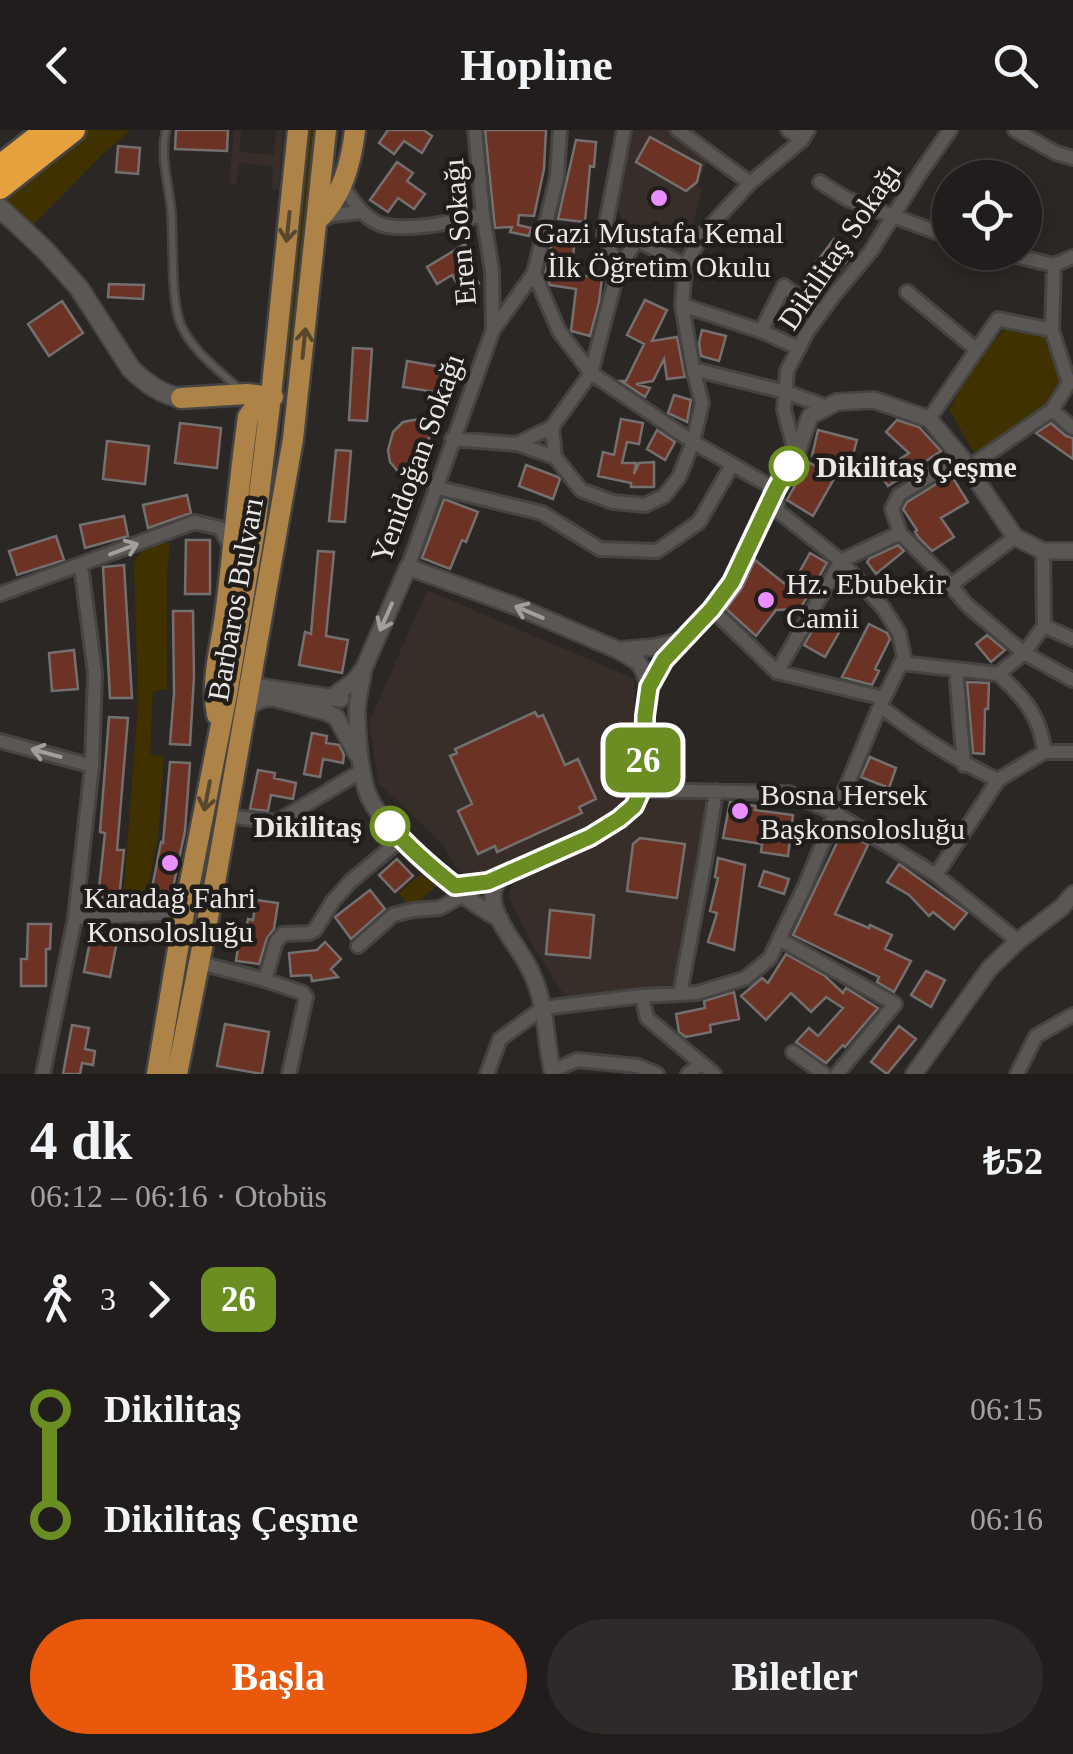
<!DOCTYPE html>
<html lang="tr">
<head>
<meta charset="utf-8">
<style>
	body { margin:0; font-family:Georgia,serif; background:#2d2a29; color:#f1f3f6; height:100vh; display:flex; flex-direction:column; font-size:38px; white-space:nowrap }
	* { box-sizing:border-box; margin:0 }
	p { font-size:32px; color:#a2a2a3 }
	.icon { flex:none; width:55px; height:55px; fill:none; stroke:currentColor; stroke-width:2; stroke-linecap:round; stroke-linejoin:round }
	.map { position:relative; height:944px; overflow:hidden }
	.sheet { display:flex; flex-direction:column; background:#201d1c; flex:1 }
	.sheet>* { flex:none }
	.badge { padding:0 20px; border-radius:15px; font-size:35px; line-height:65px }
	.controls { position:absolute; left:932px; top:30px; display:grid; gap:20px }
	.controls a { display:grid; place-items:center; width:110px; height:110px; border-radius:50%; background:#201d1c; box-shadow:0 5px 15px #0003,0 0 0 2px #3d3b3b; font-size:50px }
	.map>.badge { position:absolute; translate:-50% -50%; box-shadow:0 0 0 5px #fff }
	.legs { display:flex; align-items:center; gap:15px; height:110px; padding:0 30px; font-size:32px }
	.legs p { margin-inline-start:auto }
	.overview { display:flex; align-items:center; justify-content:space-between; height:170px; padding:0 30px }
	h1 { font-size:55px; font-weight:700; line-height:75px }
	.action { display:flex; gap:20px; margin-top:auto; padding:20px 30px }
	.action a { flex:1; height:115px; border-radius:60px; background:#ea580c; color:#fff; font-size:40px; font-weight:700; line-height:115px; text-align:center }
	.action a+a { background:#2d2a29; color:#f1f3f6 }
	ul { padding:0 30px; list-style:none }
	li { display:flex; align-items:center; gap:35px; height:110px; font-size:38px }
	li i { display:grid; place-items:center; width:15px; height:100%; margin:0 12px; background:currentColor }
	li i::after { content:''; width:25px; height:25px; margin:-12px; border:8px solid; border-radius:50%; background:#201d1c }
	li p { margin-inline-start:auto }
	li:first-child i { background:linear-gradient(#0000 50%,currentColor 0) }
	li:last-child i { background:linear-gradient(currentColor 50%,#0000 0) }
	header { display:flex; justify-content:space-between; align-items:center; height:130px; padding:0 30px; background:#201d1c; font-size:45px; font-weight:700 }
	.map>svg:first-child { display:block }
	.built { fill:#372e29 }
	.green { fill:#3f3100 }
	.building { fill:#6c3224; stroke:#74706f; stroke-width:2.5 }
	.lines { fill:none; stroke-linecap:round; stroke-linejoin:round }
	.service-casing { stroke:#464442; stroke-width:11 }
	.minor-casing { stroke:#464442; stroke-width:18 }
	.tertiary-casing { stroke:#464442; stroke-width:20 }
	.secondary-casing { stroke:#464442; stroke-width:22 }
	.primary-casing { stroke:#464442; stroke-width:25 }
	.motorway-casing { stroke:#464442; stroke-width:28 }
	.service { stroke:#5a5754; stroke-width:6 }
	.minor { stroke:#5a5754; stroke-width:12 }
	.tertiary { stroke:#5a5754; stroke-width:15 }
	.secondary { stroke:#5a5754; stroke-width:18 }
	.primary { stroke:#ad8347; stroke-width:20 }
	.motorway { stroke:#e5a13e; stroke-width:22 }
	.oneway { stroke:#58462d }
	.oneway2 { stroke:#a2a09e }
	.line-1-casing { stroke:#fff; stroke-width:22 }
	.line-1 { stroke:#6b8e23; stroke-width:15 }
	.poi-dot { fill:#e98efe; stroke:#201d1b; stroke-width:4 }
	.stop-1-dot { fill:#fff; stroke:#6b8e23; stroke-width:5 }
	.labels { text-anchor:middle; dominant-baseline:central; stroke-width:9; stroke-linejoin:round; paint-order:stroke }
	.street-label { font-size:30px; fill:#eae8e7; stroke:#201d1b }
	.poi-label { font-size:30px; fill:#eae8e7; stroke:#201d1b }
	.stop-label { font-size:30px; font-weight:bold; fill:#eae8e7; stroke:#201d1b; text-anchor:start }
</style>
</head>
<body>
<header><svg class="icon" aria-label="back" viewBox="0 0 24 24"><path d="M15 5l-7 7 7 7"/></svg>Hopline<svg class="icon" aria-label="search" viewBox="0 0 24 24"><circle cx="10" cy="10" r="6"/><path d="M15 15l6 6"/></svg></header>
<div class="map">
<svg width="1073" height="944" viewBox="0 0 1073 944">
	<rect width="100%" height="100%" fill="#2a2725"/>
	<!-- built -->
	<path class="built" d="M234,0H241L240,22L274,25L276,0H283L279,59H272L273,36L239,33L236,55H229Z
		M633,0H669L708,31L697,52L702,60L684,125L622,92L617,77Z
		M427,460L635,549L633,647L625,672L610,689L482,744L468,745L461,742L453,733L443,714L379,654L369,593Z
		M656,667L707,670L674,859L565,866L537,823L509,767L510,760L513,754L622,701Z"/>
	<!-- green -->
	<path class="green" d="M87,0H131L104,23L32,96L0,66Z
		M307,0H318L292,249L281,247Z
		M1004,199L1045,206L1066,242L1052,276L975,324L949,280L969,244Z
		M163,413H170L167,445V559L153,562L150,624L164,627L158,708L144,776H128L123,770L138,573L134,434C139,419 149,417 163,413Z
		M428,738L440,753L411,778L398,763Z"/>
	<!-- building -->
	<path class="building" d="M176,0H228L227,21L175,19Z
		M388,0H423L432,6L422,23L404,11L394,24L379,13Z
		M485,0H546L544,39L534,86L519,85L518,95L531,98L529,106L510,102L512,97L495,98Z
		M650,7L701,35L697,52L686,61L636,32Z
		M576,10L596,12L594,37L590,36L585,92L558,89Z
		M118,16L140,18L138,44L116,42Z
		M397,32L413,43L407,51L425,64L414,79L398,68L388,82L370,70Z
		M554,103L575,108L571,144L602,148L599,172L590,206L571,201L576,159L550,155L545,144Z
		M834,109L853,123L821,164L803,150Z
		M465,114L475,131L468,135L479,153L463,163L452,145L437,154L427,137Z
		M109,154L144,155L143,169L108,167Z
		M645,170L667,180L652,211L677,207L685,247L667,249L664,229L653,251L636,254L650,258L645,267L621,251H626L644,214L627,205Z
		M62,171L83,203L49,226L28,194Z
		M702,200L726,206L719,231L701,226L699,213Z
		M353,218L372,219L367,291L349,290Z
		M407,231L453,239L449,264L403,257Z
		M674,265L691,270L687,292L668,283Z
		M419,289L434,294L414,350L401,345L390,332L388,320L393,302L403,292Z
		M621,289L643,293L639,314L627,312L622,333H636L634,344L639,333L654,332V357H631V353L598,346L603,322L614,325Z
		M897,290L919,297L941,321L888,356L879,343L909,323L886,302Z
		M180,293L221,298L217,338L175,333Z
		M1051,293L1066,306L1073,308V329L1036,303Z
		M657,300L675,312L665,330L647,319Z
		M818,300L857,310L850,336L812,326Z
		M107,311L149,316L145,354L103,349Z
		M336,320L351,321L345,392L329,391Z
		M808,332L835,347L813,386L787,370Z
		M526,335L558,347L560,349L553,369L519,356Z
		M951,345L968,372L941,388L954,407L932,421L919,408L915,402L917,400L903,379L907,372Z
		M187,365L191,383L148,398L143,375Z
		M444,369L478,382L466,412L462,410L450,439L422,428Z
		M124,386L128,406L85,418L80,395Z
		M56,406L64,430L17,445L9,421Z
		M186,410H210V464H185Z
		M898,415L904,421L876,444L867,432L870,428Z
		M318,421L334,422L326,506L348,510L342,543L299,535L305,502L311,504Z
		M810,423L827,433L800,479L776,480L756,506L726,479L742,458L755,430L785,454L792,445L796,448Z
		M124,435L132,568H110L103,437Z
		M173,481H193L194,547L190,615L170,614L174,563Z
		M820,487L841,499L825,527L804,515Z
		M869,494L887,503L890,509L875,539L879,541L872,555L842,547Z
		M987,505L1005,520L991,532L976,514Z
		M74,520L78,559L52,561L49,523Z
		M967,552L989,553L988,579H985L984,624L973,623Z
		M535,582L538,587L543,585L565,635L578,629L596,669L579,677L582,683L497,722L495,716L478,724L458,681L472,674L450,626L457,623L455,619Z
		M109,587L128,588L117,720H124L119,769L98,767L105,703L100,702Z
		M312,603L327,606L326,613L339,615L344,625L343,633L323,629L320,647L304,644Z
		M870,627L896,638L889,658L861,647Z
		M170,632L190,633L185,701L171,767L151,763L161,712L163,713Z
		M258,640L275,643L274,648L296,653L293,669L271,665L268,681L250,679Z
		M730,672L756,676L755,680L793,685L788,726L761,722L762,714L723,708Z
		M843,700L868,715L835,784L869,798L870,795L892,805L885,819L911,831L894,862L877,852L879,847L793,805Z
		M640,708L685,714L677,768L627,761L633,714Z
		M718,728L745,735L734,820L708,812L717,783L710,781L718,748L715,747Z
		M397,729L413,746L395,762L379,745Z
		M899,734L967,783L954,799L933,782L929,786L909,765L887,752Z
		M764,741L789,749L784,764L759,756Z
		M370,760L385,779L351,809L335,787Z
		M256,770L278,773L274,799L267,808L259,834L236,831L239,811H244L248,789L253,790Z
		M550,780L594,785L590,828L546,824Z
		M28,794H51L50,819H46V856H21V829H27Z
		M92,801L118,806L110,847L84,842Z
		M325,812L341,829L331,839L338,847L312,851L311,845L291,846L289,823L317,820Z
		M786,824L825,846L843,863L846,858L878,878L845,917L843,915L826,933L796,912L809,898L818,906L843,878L826,867L811,882L791,863L766,890L741,866L762,848L768,853Z
		M926,841L945,850L931,877L911,865Z
		M734,862L739,889L710,895L711,902L686,907L679,902L676,884L705,878L704,871Z
		M225,894L269,902L262,944L217,936Z
		M72,895L89,898L85,919L95,921L93,935L82,933L80,944H63Z
		M899,896L916,909L887,944L871,932Z"/>
	<g class="lines">
		<!-- service casing -->
		<g class="service-casing">
			<path id="service" d="M166,0C160,26 168,52 171,78C174,108 170,171 181,195C193,222 218,239 239,259"/>
		</g>
		<!-- minor casing -->
		<g class="minor-casing">
			<path id="minor" d="M475,0L483,85L492,141L493,200
				M678,0L750,53
				M788,0L802,10
				M1015,0L1056,23L1073,28
				M820,52L847,69L950,107
				M342,54C352,71 367,93 387,96C417,101 454,91 483,85
				M320,90L333,85L361,82
				M999,122L1054,135L1073,127
				M618,139L637,110L685,135
				M907,162L977,220
				M682,175L761,201L799,218
				M761,201L784,156L821,183
				M693,239L786,262L827,277
				M1052,280L1073,298
				M929,289L998,189L1052,200
				M552,297L591,243L618,139L604,104L624,0
				M452,309L517,314L552,297L555,327L581,360L613,372L645,375L664,366L679,347L693,312L702,273L693,239L682,175L685,135L703,104L750,53L802,10L808,0
				M517,314L555,327
				M796,325L784,280L787,241L807,202L834,165L871,121L920,43L950,0
				M961,327L899,365L892,379L900,403L943,446L967,475L1024,523L1073,550
				M968,338L1052,280L1069,253L1052,200L1054,135
				M435,357L542,383L600,419L657,421L699,392L732,335
				M408,437L493,200L534,143L557,47L560,0
				M951,455L1015,407
				M0,464L195,392L220,398L232,419
				M712,479L777,542L884,568
				M1044,496L1073,509
				M901,533L998,544L1024,523L1044,496L1043,421
				M956,540L964,635
				M777,542L841,431L900,403
				M880,576C917,605 955,630 998,650
				M0,611L92,636
				M1044,622H1073
				M644,660L789,663L835,683L936,745L1018,811
				M227,686L277,692L363,640
				M936,745L998,650L1044,622C1042,588 1023,566 998,544
				M75,788L184,783
				M779,809L895,874L837,944
				M358,816L393,785L413,780L440,778L463,765
				M200,833L265,850
				M680,864L706,725L716,661
				M642,866L647,888L714,944
				M793,922L824,944
				M552,941L577,930L638,936L657,944
				M43,944L75,788L92,636L95,543L81,435
				M289,944L306,867L303,863L265,850L276,812L283,804L309,803L315,800L333,771L350,752L401,709
				M487,944L500,909L543,878L642,866L697,863L746,848L770,828L805,756L880,576L904,527L899,503L884,479L841,431L778,381L775,359L693,312L591,243L559,201L534,143
				M688,944L701,934
				M1017,944L1036,906L1073,885"/>
		</g>
		<!-- tertiary casing -->
		<g class="tertiary-casing">
			<path id="tertiary" d="M619,520L656,517L680,511
				M363,543C361,555 357,569 357,582C357,605 360,646 369,667C387,705 462,769 500,789
				M249,555L341,569
				M331,568L355,550L364,538L408,437L518,477L618,520L638,532L643,540L649,557
				M246,583C251,572 261,568 273,568L326,582L336,587L356,623
				M501,746C494,756 491,764 494,775C501,801 522,820 532,844C547,876 545,911 553,944
				M455,756L487,752L565,718L590,707L619,689L634,676L645,655V586L649,557L664,530L712,479L732,453L775,359L796,325L810,286L837,272L874,270L929,289L961,327L1015,407L1043,421H1073
				M914,944L989,839L1018,811L1062,777L1073,764"/>
		</g>
		<!-- secondary casing -->
		<g class="secondary-casing">
			<path id="secondary" d="M0,78L45,120L79,158L131,239C146,253 160,264 181,268"/>
		</g>
		<!-- primary casing -->
		<g class="primary-casing">
			<path id="primary" d="M317,91C342,67 351,34 355,0
				M181,268L247,264L273,267
				M217,585C210,548 222,514 226,478C234,414 239,350 248,287L259,271L271,266
				M157,944L184,783L227,564L255,399L271,266L298,0
				M177,944L216,747L293,309L326,0"/>
		</g>
		<!-- motorway casing -->
		<g class="motorway-casing">
			<path id="motorway" d="M0,36L46,0
				M0,58L74,0"/>
		</g>
		<!-- service -->
		<use href="#service" class="service"/>
		<!-- minor -->
		<use href="#minor" class="minor"/>
		<!-- tertiary -->
		<use href="#tertiary" class="tertiary"/>
		<!-- secondary -->
		<use href="#secondary" class="secondary"/>
		<!-- primary -->
		<use href="#primary" class="primary"/>
		<!-- motorway -->
		<use href="#motorway" class="motorway"/>
	</g>
	<!-- one-way arrows -->
	<defs><path id="oneway-shaft" d="M-6 0H5M1.5-3L5.5 0L1.5 3" fill="none" stroke-width="1.6" stroke-linecap="round" stroke-linejoin="round" transform="scale(2.5)"/></defs>
	<g class="oneway">
		<use href="#oneway-shaft" transform="translate(288 97) rotate(96)"/>
		<use href="#oneway-shaft" transform="translate(304 213) rotate(-84)"/>
		<use href="#oneway-shaft" transform="translate(207 666) rotate(101)"/>
	</g>
	<g class="oneway2">
		<use href="#oneway-shaft" transform="translate(124 419) rotate(-21)"/>
		<use href="#oneway-shaft" transform="translate(529 482) rotate(-157)"/>
		<use href="#oneway-shaft" transform="translate(386 487) rotate(114)"/>
		<use href="#oneway-shaft" transform="translate(46 623) rotate(-165)"/>
	</g>
	<g class="lines">
		<!-- line-1 casing -->
		<g class="line-1-casing">
			<path id="line-1" d="M390,696C409,718 432,738 455,756L488,752L565,718L590,707L619,689L634,676L644,654L645,586L649,557L664,530L712,479L732,452L776,359L789,336"/>
		</g>
		<!-- line-1 -->
		<use href="#line-1" class="line-1"/>
	</g>
	<!-- markers -->
	<g class="poi-dot">
		<circle cx="659" cy="68" r="10"/>
		<circle cx="766" cy="470" r="10"/>
		<circle cx="740" cy="681" r="10"/>
		<circle cx="170" cy="733" r="10"/>
	</g>
	<g class="stop-1-dot">
		<circle cx="789" cy="336" r="18"/>
		<circle cx="390" cy="696" r="18"/>
	</g>
	<g class="labels">
		<!-- street labels -->
		<g class="street-label">
			<text transform="translate(459 102) rotate(-95)">Eren Sokağı</text>
			<text transform="translate(839 116) rotate(-56)">Dikilitaş Sokağı</text>
			<text transform="translate(417 328) rotate(-70)">Yenidoğan Sokağı</text>
			<text transform="translate(235 469) rotate(-80)">Barbaros Bulvarı</text>
		</g>
		<!-- poi labels -->
		<g class="poi-label">
			<text x="659" y="102">Gazi Mustafa Kemal<tspan x="659" dy="34">İlk Öğretim Okulu</tspan></text>
			<text x="786" y="453" text-anchor="start">Hz. Ebubekir<tspan x="786" dy="34">Camii</tspan></text>
			<text x="760" y="664" text-anchor="start">Bosna Hersek<tspan x="760" dy="34">Başkonsolosluğu</tspan></text>
			<text x="170" y="767">Karadağ Fahri<tspan x="170" dy="34">Konsolosluğu</tspan></text>
		</g>
		<!-- stop labels -->
		<g class="stop-label">
			<text x="816" y="336">Dikilitaş Çeşme</text>
			<text x="362" y="696" text-anchor="end">Dikilitaş</text>
		</g>
	</g>
</svg>
<div class="controls">
<a><svg class="icon" aria-label="locate" viewBox="0 0 24 24"><circle cx="12" cy="12" r="6"/><path d="M12 2v4M12 18v4M2 12h4M18 12h4"/></svg></a>
</div>
<b class="badge" style="left:643px;top:630px;background:#6b8e23;color:#fff">26</b>
</div>
<section class="sheet">
<div class="overview"><div><h1>4 dk</h1><p>06:12 – 06:16 · Otobüs</p></div><b>₺52</b></div>
<div class="legs"><svg class="icon" aria-label="walk" viewBox="0 0 24 24"><circle cx="13" cy="4" r="2"/><path d="M13 8l-2 6 4 7M11 14l-3 7M7 12l3-4h3l4 4"/></svg>3<svg class="icon" aria-label="forward" viewBox="0 0 24 24"><path d="M9 5l7 7-7 7"/></svg><b class="badge" style="background:#6b8e23;color:#fff">26</b></div>
<ul>
<li><i style="color:#6b8e23"></i><b>Dikilitaş</b><p>06:15</p></li>
<li><i style="color:#6b8e23"></i><b>Dikilitaş Çeşme</b><p>06:16</p></li>
</ul>
<div class="action"><a>Başla</a><a>Biletler</a></div>
</section>
</body>
</html>
